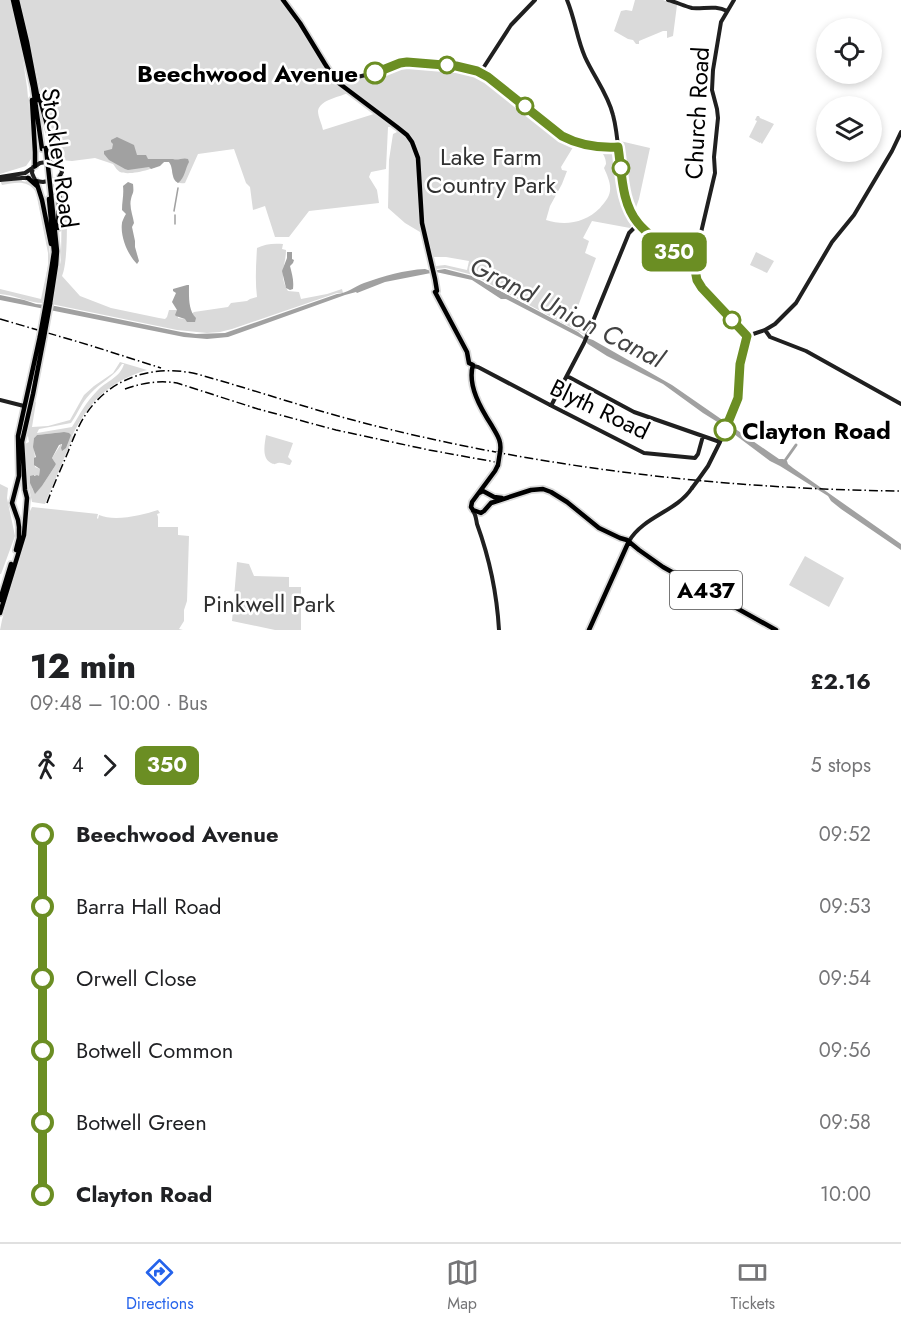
<!DOCTYPE html>
<html lang="en">
<head>
<meta charset="utf-8">
<style>
	body { margin:0; font-family:Jost,sans-serif; background:#f6f6f6; color:#202124; height:100vh; display:flex; flex-direction:column; font-size:22px; white-space:nowrap }
	* { box-sizing:border-box; margin:0 }
	p { font-size:20px; color:#757577 }
	.icon { flex:none; width:33px; height:33px; fill:none; stroke:currentColor; stroke-width:2; stroke-linecap:round; stroke-linejoin:round }
	.map { position:relative; height:630px; overflow:hidden }
	.panel { display:flex; flex-direction:column; background:#fff; flex:1 }
	.panel>* { flex:none }
	.badge { padding:0 12px; border-radius:9px; font-size:21px; line-height:39px }
	.buttons { position:absolute; left:816px; top:18px; display:grid; gap:12px }
	.buttons a { display:grid; place-items:center; width:66px; height:66px; border-radius:50%; background:#fff; box-shadow:0 3px 9px #0003; font-size:30px }
	.map>.badge { position:absolute; translate:-50% -50%; box-shadow:0 0 0 3px #fff }
	.legs { display:flex; align-items:center; gap:9px; height:66px; padding:0 30px; font-size:20px }
	.legs p { margin-inline-start:auto }
	.head { display:flex; align-items:center; justify-content:space-between; height:102px; padding:0 30px }
	h1 { font-size:33px; font-weight:800; line-height:45px }
	ul { padding:0 30px; list-style:none }
	li { display:flex; align-items:center; gap:21px; height:72px; font-size:22px }
	li i { display:grid; place-items:center; width:9px; height:100%; margin:0 8px; background:currentColor }
	li i::after { content:''; width:15px; height:15px; margin:-8px; border:4px solid; border-radius:50%; background:#fff }
	li p { margin-inline-start:auto }
	li:first-child i { background:linear-gradient(#0000 50%,currentColor 0) }
	li:last-child i { background:linear-gradient(currentColor 50%,#0000 0) }
	.tab-bar { display:flex; justify-content:space-around; align-items:center; height:84px; border-top:2px solid #e0e0e0; background:#fff; font-size:16px; color:#757577 }
	.tab-bar a { display:grid; justify-items:center; gap:3px }
	.tab-bar .selected { color:#2563eb }
	.map>svg:first-child { display:block }
	.green { fill:#dadada; fill-rule:evenodd }
	.water { fill:#a1a1a1 }
	.lines { fill:none; stroke-linecap:round; stroke-linejoin:round }
	.stream { stroke:#a1a1a1; stroke-width:1.5 }
	.canal { stroke:#a1a1a1; stroke-width:3 }
	.primary-casing { stroke:#dbdbdb; stroke-width:8 }
	.secondary { stroke:#202020; stroke-width:4 }
	.primary { stroke:#000; stroke-width:4.5 }
	.rail { stroke:#000; stroke-width:1.5; stroke-dasharray:9 3 1.5 3; stroke-linecap:butt }
	.primary-bridge-casing { stroke:#dbdbdb; stroke-width:8; stroke-linecap:butt }
	.secondary-bridge { stroke:#202020; stroke-width:4 }
	.primary-bridge { stroke:#000; stroke-width:4.5 }
	.line-1-casing { stroke:#fff; stroke-width:14 }
	.line-1 { stroke:#6b8e23; stroke-width:9 }
	.stop-1-dot { fill:#fff; stroke:#6b8e23; stroke-width:3 }
	.labels { text-anchor:middle; dominant-baseline:central; stroke-width:5; stroke-linejoin:round; paint-order:stroke }
	.shield { fill:#fff; stroke:#4c4c4c; stroke-width:1.5 }
	.shield-label { font-size:22px; font-weight:bold; fill:#000 }
	.stop-label { font-size:24px; font-weight:bold; fill:#000; stroke:#fff; text-anchor:end }
	.street-label { font-size:24px; fill:#000; stroke:#fff }
	.park-label { font-size:24px; fill:#313131; stroke:#fff }
	.water-label { font-size:26px; font-style:italic; fill:#424242; stroke:#fff }
</style>
</head>
<body>
<div class="map">
<svg width="901" height="630" viewBox="0 0 901 630">
	<rect width="100%" height="100%" fill="#fff"/>
	<!-- green -->
	<path class="green" d="M0,0H10L16,26L18,27L27,87L31,129V159L26,166L0,174Z
		M20,0H283L325,67L350,92C341,97 320,99 318,111C318,117 322,124 323,130L377,113L392,124L391,127H388L386,169L371,172L369,177L377,190L379,203L309,211L289,237H275L265,206L253,210L250,187L246,183L234,149L198,154L185,183C168,185 176,171 169,162H164C156,169 130,176 120,172C116,169 116,168 113,164L95,158L72,161L61,160L49,125L41,92Z
		M635,0H663L677,5L673,36L667,38V31H663L639,41V44H636L633,40L628,39L614,31L621,11L626,10L632,11Z
		M410,65C435,66 459,66 482,76L559,137L571,143L575,144L561,167L562,170L567,171L562,184L550,206L546,220C565,226 585,223 600,208C604,203 609,198 610,191C611,183 607,175 604,168L606,164C606,158 603,152 598,149L613,150L617,154L625,203L633,223L630,228L592,221L583,238L589,241L585,253L596,258L571,325L586,333L585,335L473,275L446,268L436,269V266L445,265L467,270L469,261L446,257H432C429,244 424,230 423,216C420,189 425,161 411,137L345,85L348,81L383,73L400,66Z
		M757,116H759L760,118L774,124L762,144L760,142V143L749,137L757,121L755,120Z
		M399,131L408,139L416,158L421,232H420L405,223L388,208L389,160L393,134Z
		M620,141L650,148L639,199L634,213C624,190 621,166 620,141Z
		M22,179V181C28,182 31,183 34,187C44,200 51,250 50,266C49,278 45,291 43,303C29,303 15,295 0,294V289L41,299L48,266V253L36,192C27,179 15,183 2,185L1,183V182Z
		M65,185C67,204 69,260 62,276L80,296L111,308L159,318L165,319L167,317L169,310H177L178,318L185,319L194,312L228,307L231,303L247,301L250,299L257,297C255,281 256,265 257,248C264,244 274,243 283,244L282,249L286,250C286,265 278,275 288,291L299,292L301,299L327,294L342,289L343,293H337L232,329L220,332L207,333L177,330L51,304L61,260L62,188Z
		M756,252L774,261L767,273L750,265Z
		M120,362L147,370C109,382 90,400 72,436L73,437L45,504L32,502L25,469L23,445L29,442L28,436L25,438L29,417L34,403L36,402L32,427L48,426L70,420L84,395L94,386L113,373ZM122,364H124C120,378 106,381 97,391C86,402 80,414 72,427L37,433L39,429L71,423C78,413 82,402 90,394C101,382 114,377 122,364ZM64,432L62,451L61,444L52,458L56,464L55,466L42,486L36,492L33,490L30,481L32,476L37,475L39,477L40,469L35,467C36,457 33,448 34,438L37,435Z
		M266,435L293,443L288,457L292,461L290,465C287,465 284,463 281,463C275,462 277,466 271,463C261,458 265,443 266,435Z
		M0,484L8,488L7,498L15,536L1,574H0Z
		M32,507L98,514L97,518L98,519L99,515C115,522 143,515 158,510L160,513L157,514L158,517V527H178V535L189,536L187,601L184,610V621L179,629L183,630H0L2,620L26,533L29,513Z
		M805,556L844,578L829,607L789,585Z
		M237,562L249,564L254,576L289,577V587H301V630H275L232,621Z"/>
	<!-- water -->
	<path class="water" d="M117,137L134,145L137,155H146L148,159H173C178,161 183,157 188,159L189,162C185,169 185,178 178,183C170,178 174,168 169,162H164L160,166L151,169L149,167L128,170L125,169L109,160L104,154V151L112,149L113,144L111,142V140Z
		M128,182L133,184C134,194 133,191 131,199C129,207 133,216 134,223L132,227L135,241V247L139,261L137,264C128,255 120,237 122,223C122,222 125,215 126,214L122,210C122,201 124,195 123,186Z
		M287,252H292V259L294,260L293,263L290,266C292,274 294,280 293,289L290,290L286,288L282,271L287,258Z
		M425,269L431,271L445,269L472,276L578,332L584,337L593,340L672,385L779,459H783L787,461L788,464L793,468L901,544V550L841,509L831,501L828,496L780,466L770,461L730,431L727,428L703,413L663,384L607,356L588,344L583,339L506,299H501L472,280L436,272L385,282L357,293L356,292L345,295L228,337L207,339L184,337L0,300V295L24,300L36,304L55,306L181,332L196,334L225,333L337,294C347,293 354,287 364,283C384,276 404,270 425,269Z
		M187,285H189C189,296 188,310 196,318L195,322H187L185,319L176,316L175,315L177,310L172,302L176,293L173,291V289Z
		M64,432L69,433L71,435L66,448L62,451L61,448L62,444L59,445L52,458L56,464L55,466L42,486L35,494L30,483V476L34,475V476L37,475L39,476L40,469L34,465V458L36,457L33,447L34,438L37,435Z"/>
	<g class="lines">
		<!-- stream -->
		<path class="stream" d="M174,211L178,188
			M175,215V224"/>
		<!-- canal -->
		<path class="canal" d="M784,462L796,445"/>
		<!-- primary casing -->
		<g class="primary-casing">
			<path id="primary" d="M13,0L33,87L42,149
				M17,0L27,42L38,100
				M283,0L300,23L325,64L336,81L397,127L407,135L412,142L418,158L422,223L435,279L437,291L435,292L467,352L469,363L473,365C467,385 481,409 492,426C497,435 502,441 500,452
				M39,96L56,157L59,163
				M32,100L35,152V166
				M28,178L37,186
				M36,181L42,200L51,244
				M58,228L60,177
				M46,303L54,252L49,199
				M50,304L56,265L57,251L51,194
				M479,493L483,491L494,497L502,498
				M491,503L531,490L543,489L551,492L567,502L599,528L620,538L627,540L639,550L663,567L776,630
				M491,503L484,511L481,513L473,510L471,507L472,502L495,471L498,465
				M16,550L19,538V527L18,520L12,503L19,476L18,436L40,336
				M0,600L11,564
				M0,613L24,535L27,498L25,490L22,442L33,394L44,337
				M589,630L629,541"/>
		</g>
		<!-- secondary -->
		<path class="secondary" d="M567,0C575,19 577,39 585,57C594,77 608,94 613,115C622,148 616,190 635,219C644,234 672,251 688,263L694,265
			M668,0C676,2 684,6 692,8C704,9 716,5 727,11
			M480,73L511,25L535,0
			M339,83L344,80L379,72L404,62L445,65L468,68L487,77L562,136C579,145 599,148 618,147
			M33,167L32,173L35,180
			M0,177L25,173L40,163L53,161L60,164L62,172L58,179L43,182L36,181
			M0,180L22,178H29
			M694,265L697,259L699,241L715,173L714,157L718,118L717,109L712,90L713,70L721,22L734,0
			M694,265L700,287L747,336
			M765,330L770,337L806,351L901,404
			M747,336L765,330L775,324L796,303L832,242L854,215L892,151L901,132
			M473,366L478,367L552,406L644,453L695,458L698,454L703,436
			M567,376L634,412L720,442
			M0,400L24,406
			M550,405L552,404L584,343L629,233L638,224
			M698,480L708,466L720,442L738,398L740,364L747,336
			M473,511C476,515 476,519 477,524C489,557 497,595 499,630
			M629,541C644,516 676,512 692,488"/>
		<!-- primary -->
		<use href="#primary" class="primary"/>
		<!-- rail -->
		<path class="rail" d="M0,319L89,345L161,368
			M125,389C142,383 159,380 177,383L258,409L336,430L429,450L501,463
			M47,503C53,486 61,469 68,452C73,439 78,426 86,414C111,377 154,364 197,374C258,391 318,412 380,427C551,469 725,489 901,491"/>
		<!-- primary-bridge casing -->
		<g class="primary-bridge-casing">
			<path id="primary-bridge" d="M46,148L51,194
				M40,336L46,303
				M44,337L50,304
				M498,465L500,452"/>
		</g>
		<!-- secondary-bridge -->
		<path class="secondary-bridge" d="M692,488L698,480"/>
		<!-- primary-bridge -->
		<use href="#primary-bridge" class="primary-bridge"/>
	</g>
	<g class="lines">
		<!-- line-1 casing -->
		<g class="line-1-casing">
			<path id="line-1" d="M375,73L400,63L407,62L456,66L477,71L488,77L562,136C579,145 599,148 618,147C622,172 621,203 638,223C649,237 674,253 690,264L694,265L697,280L702,288L747,336L740,364L738,398L725,430"/>
		</g>
		<!-- line-1 -->
		<use href="#line-1" class="line-1"/>
	</g>
	<!-- markers -->
	<g class="stop-1-dot">
		<circle cx="447" cy="65" r="8"/>
		<circle cx="375" cy="73" r="10"/>
		<circle cx="525" cy="106" r="8"/>
		<circle cx="621" cy="168" r="8"/>
		<circle cx="732" cy="320" r="8"/>
		<circle cx="725" cy="430" r="10"/>
	</g>
	<g class="labels">
		<!-- shield labels -->
		<rect class="shield" x="670" y="571" width="72" height="38" rx="4.5"/>
		<g class="shield-label">
			<text x="706" y="590">A437</text>
		</g>
		<!-- stop labels -->
		<g class="stop-label">
			<text x="358" y="73">Beechwood Avenue</text>
			<text x="742" y="430" text-anchor="start">Clayton Road</text>
		</g>
		<!-- street labels -->
		<g class="street-label">
			<text transform="translate(697 113) rotate(-87)">Church Road</text>
			<text transform="translate(60 158) rotate(82)">Stockley Road</text>
			<text transform="translate(600 409) rotate(26)">Blyth Road</text>
		</g>
		<!-- park labels -->
		<g class="park-label">
			<text x="491" y="156">Lake Farm<tspan x="491" dy="28">Country Park</tspan></text>
			<text x="269" y="603">Pinkwell Park</text>
		</g>
		<!-- water labels -->
		<g class="water-label">
			<text transform="translate(567 312) rotate(27)">Grand Union Canal</text>
		</g>
	</g>
</svg>
<div class="buttons">
<a><svg class="icon" aria-label="locate" viewBox="0 0 24 24"><circle cx="12" cy="12" r="6"/><path d="M12 2v4M12 18v4M2 12h4M18 12h4"/></svg></a>
<a><svg class="icon" aria-label="layers" viewBox="0 0 24 24"><path d="M12 4l9 5-9 5-9-5zM3 14l9 5 9-5"/></svg></a>
</div>
<b class="badge" style="left:674px;top:252px;background:#6b8e23;color:#fff">350</b>
</div>
<section class="panel">
<div class="head"><div><h1>12 min</h1><p>09:48 – 10:00 · Bus</p></div><b>£2.16</b></div>
<div class="legs"><svg class="icon" aria-label="walk" viewBox="0 0 24 24"><circle cx="13" cy="4" r="2"/><path d="M13 8l-2 6 4 7M11 14l-3 7M7 12l3-4h3l4 4"/></svg>4<svg class="icon" aria-label="forward" viewBox="0 0 24 24"><path d="M9 5l7 7-7 7"/></svg><b class="badge" style="background:#6b8e23;color:#fff">350</b><p>5 stops</p></div>
<ul>
<li><i style="color:#6b8e23"></i><b>Beechwood Avenue</b><p>09:52</p></li>
<li><i style="color:#6b8e23"></i><span>Barra Hall Road</span><p>09:53</p></li>
<li><i style="color:#6b8e23"></i><span>Orwell Close</span><p>09:54</p></li>
<li><i style="color:#6b8e23"></i><span>Botwell Common</span><p>09:56</p></li>
<li><i style="color:#6b8e23"></i><span>Botwell Green</span><p>09:58</p></li>
<li><i style="color:#6b8e23"></i><b>Clayton Road</b><p>10:00</p></li>
</ul>
</section>
<nav class="tab-bar">
<a class="selected"><svg class="icon" aria-label="directions" viewBox="0 0 24 24"><path d="M12 3l9 9-9 9-9-9zM9 14v-3h6M13 9l2 2-2 2"/></svg>Directions</a>
<a><svg class="icon" aria-label="map" viewBox="0 0 24 24"><path d="M3 6l6-2 6 2 6-2v14l-6 2-6-2-6 2zM9 4v14M15 6v14"/></svg>Map</a>
<a><svg class="icon" aria-label="tickets" viewBox="0 0 24 24"><path d="M3 7h18v10H3zM15 7v10"/></svg>Tickets</a>
</nav>
</body>
</html>
